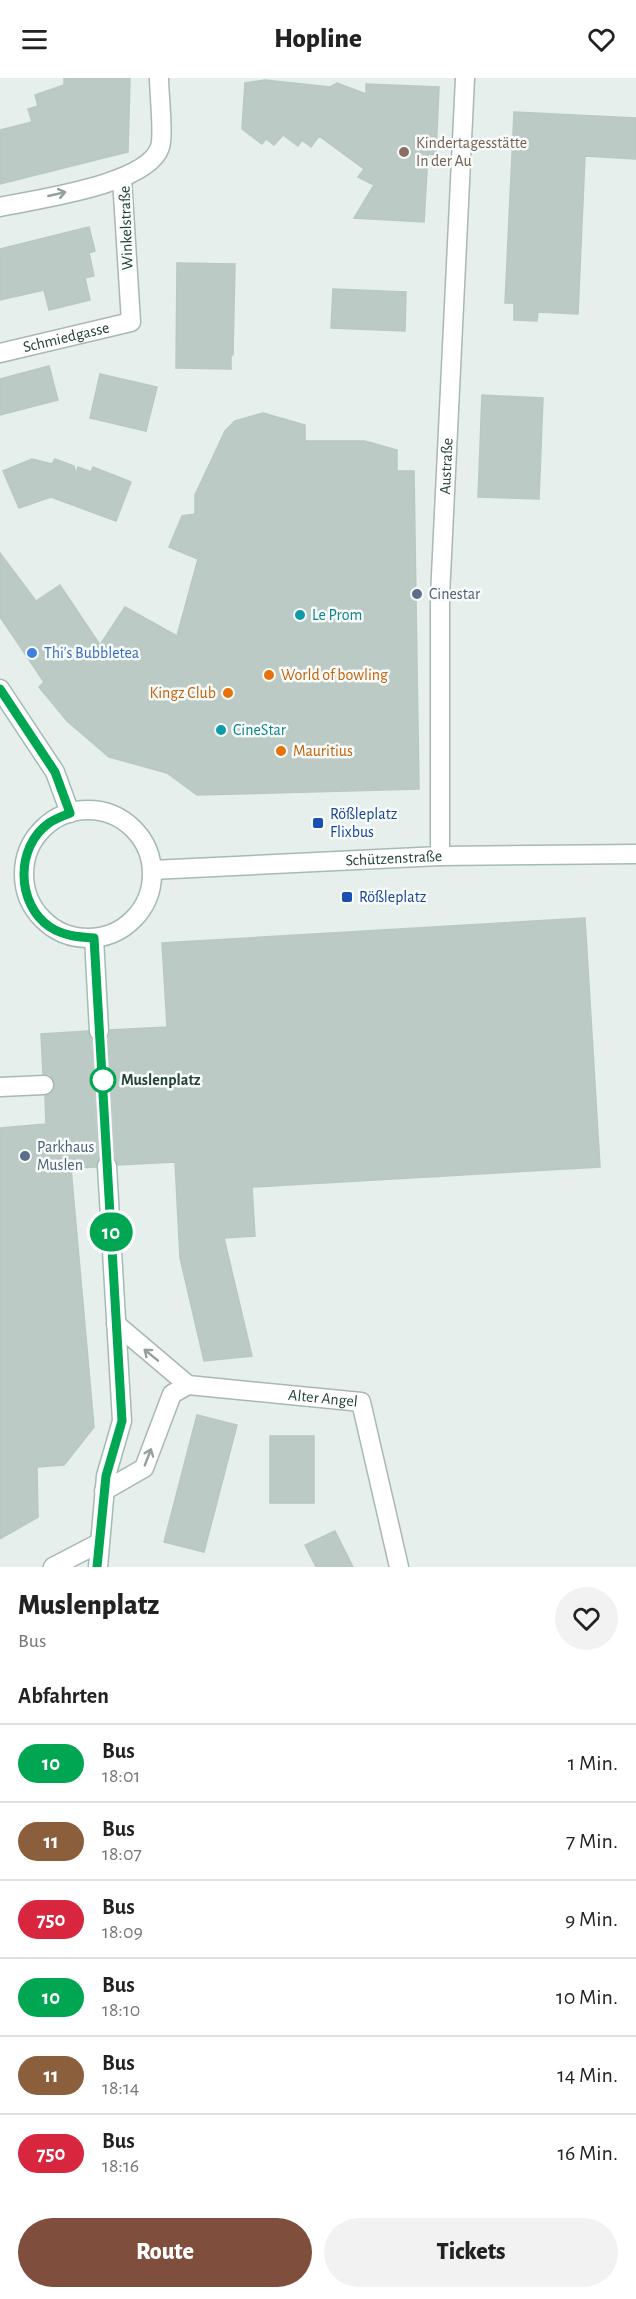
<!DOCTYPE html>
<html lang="de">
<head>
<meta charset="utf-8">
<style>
	body { margin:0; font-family:"Alegreya Sans",sans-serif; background:#f2f2f2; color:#222; height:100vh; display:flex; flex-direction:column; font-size:22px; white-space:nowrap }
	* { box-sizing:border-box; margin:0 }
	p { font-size:20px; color:#767676 }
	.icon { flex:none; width:33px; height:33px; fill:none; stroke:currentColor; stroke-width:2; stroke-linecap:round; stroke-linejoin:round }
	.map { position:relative; height:1489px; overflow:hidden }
	.details { display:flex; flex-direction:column; background:#fff; flex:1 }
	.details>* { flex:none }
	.badge { padding:0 12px; border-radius:20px; font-size:21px; line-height:39px }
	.map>.badge { position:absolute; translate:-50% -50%; box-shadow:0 0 0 3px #fff }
	h2 { padding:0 18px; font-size:22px; line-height:54px }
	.round { display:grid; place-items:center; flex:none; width:63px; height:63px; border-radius:32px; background:#f2f2f2 }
	.headline { display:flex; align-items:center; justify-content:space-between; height:102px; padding:0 18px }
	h1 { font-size:28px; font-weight:800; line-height:45px }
	.button { display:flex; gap:12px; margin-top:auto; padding:12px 18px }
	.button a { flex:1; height:69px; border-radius:36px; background:#804e3d; color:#fff; font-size:24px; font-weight:800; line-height:69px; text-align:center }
	.button a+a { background:#f2f2f2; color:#222 }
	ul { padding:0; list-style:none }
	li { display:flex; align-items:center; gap:18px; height:78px; padding:0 18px; border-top:2px solid #e0e0e0 }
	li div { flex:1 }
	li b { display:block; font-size:22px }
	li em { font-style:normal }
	li .badge { min-width:66px; font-weight:700; text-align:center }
	header { display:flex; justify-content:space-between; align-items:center; height:78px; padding:0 18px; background:#fff; font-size:27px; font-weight:800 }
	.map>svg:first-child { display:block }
	.building { fill:#bbcac4; stroke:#b8c9c2; stroke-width:1.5 }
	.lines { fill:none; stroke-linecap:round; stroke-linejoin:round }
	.secondary-tunnel { stroke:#bfccc8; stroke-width:18; stroke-dasharray:18 9; stroke-linecap:butt }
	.street-casing { stroke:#a8b8b2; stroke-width:21 }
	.secondary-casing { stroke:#a4bbb3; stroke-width:21 }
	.street { stroke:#fff; stroke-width:18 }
	.secondary { stroke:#fff; stroke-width:18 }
	.oneway { stroke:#92a09c }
	.line-casing { stroke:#fff; stroke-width:14 }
	.line { stroke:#00a651; stroke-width:9 }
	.education-dot { fill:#8d6e63; stroke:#f7fbf9; stroke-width:2 }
	.service-dot { fill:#5c6f8a; stroke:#f7fbf9; stroke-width:2 }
	.culture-dot { fill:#0f9aa8; stroke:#f7fbf9; stroke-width:2 }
	.shop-dot { fill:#3f7fe0; stroke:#f7fbf9; stroke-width:2 }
	.food-dot { fill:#e8710a; stroke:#f7fbf9; stroke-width:2 }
	.transit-dot { fill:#1a4fb4; stroke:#f7fbf9; stroke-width:2 }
	.stop-dot { fill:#fff; stroke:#00a651; stroke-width:3 }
	.labels { text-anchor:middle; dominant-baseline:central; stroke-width:5; stroke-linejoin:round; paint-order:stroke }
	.education-label { font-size:16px; fill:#785e54; stroke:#f7fbf9; text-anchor:start }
	.street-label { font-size:16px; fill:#24423a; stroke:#f7fbf9 }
	.service-label { font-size:16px; fill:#4e5e75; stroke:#f7fbf9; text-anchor:start }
	.culture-label { font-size:16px; fill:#0d838f; stroke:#f7fbf9; text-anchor:start }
	.shop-label { font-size:16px; fill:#366cbe; stroke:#f7fbf9; text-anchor:start }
	.food-label { font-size:16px; fill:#c56008; stroke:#f7fbf9; text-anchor:start }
	.transit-label { font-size:16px; fill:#164399; stroke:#f7fbf9; text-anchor:start }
	.stop-label { font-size:16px; font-weight:bold; fill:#24423a; stroke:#f7fbf9; text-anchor:start }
</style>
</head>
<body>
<header><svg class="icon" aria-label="menu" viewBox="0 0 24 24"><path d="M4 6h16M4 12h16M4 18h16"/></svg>Hopline<svg class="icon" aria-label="heart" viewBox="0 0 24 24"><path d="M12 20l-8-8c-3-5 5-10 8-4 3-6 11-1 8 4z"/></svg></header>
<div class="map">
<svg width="636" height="1489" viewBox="0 0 636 1489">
	<rect width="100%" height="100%" fill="#e6efeb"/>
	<!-- building -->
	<path class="building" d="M64,0H130L128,74L0,106V52L32,44L28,31L38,28L35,17L64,7Z
		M265,2L330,9L337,5L366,16V6L439,9L436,77L428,76L424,144L354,140L374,107L358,99L364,91L319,58L311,69L302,62L298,68L283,57L274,67L266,61L262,66L242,51L245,5Z
		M514,34L636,40V81L585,78L578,236L538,234L537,243L514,242V225H505Z
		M89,149L95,173L89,175L94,198L85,200L90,222L49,232L44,212L0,222V171Z
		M177,185L235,186L233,277H231V291L176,290Z
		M333,211L406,214L405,253L331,250Z
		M49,288L58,322L0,337V301Z
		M100,296L157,309L146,353L90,340Z
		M482,317L543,320L539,421L478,419Z
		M263,335L305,347V363H365L397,372V393H414L419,711L197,717L167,695L109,679L67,643L39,609L44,604L0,539V475L36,523L60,507L100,567L125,529L177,558L198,481L169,469L182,438L195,436V417L225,353L235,343Z
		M32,381L52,386L55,381L74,388L76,396L78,389L91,394L93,389L131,404L116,443L51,419L19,430L3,393Z
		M585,840L600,1089L252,1109L255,1158L224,1160L252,1278L204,1283L180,1180L175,1084L118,1087L116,1081L107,1077L100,1079L96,1089L71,1090L94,1349L64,1387L37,1389L38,1439L0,1461V1050L46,1046L45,1018L54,1013L55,1006L50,997L43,996L41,956L88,953L93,963L100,964L109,959L110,952L167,949L162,865Z
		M197,1337L237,1347L204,1474L164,1464Z
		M270,1358H314V1425H270Z
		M335,1453L353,1489H316L305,1467Z"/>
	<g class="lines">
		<!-- secondary-tunnel -->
		<path class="secondary-tunnel" d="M99,953L107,1088"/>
		<!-- street casing -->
		<g class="street-casing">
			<g id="street">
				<path d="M0,129C36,121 148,107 160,69C164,57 159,15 159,0"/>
				<path id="s1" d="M0,275L131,244L122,101"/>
				<path id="s2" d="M440,778V518L465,0"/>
				<path d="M0,1009L44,1007"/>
				<path id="s3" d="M116,1246L188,1307L361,1324L399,1489"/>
				<path d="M104,1413L144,1390L172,1316L188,1307"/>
				<path d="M53,1489L99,1465"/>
			</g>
		</g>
		<!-- secondary casing -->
		<g class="secondary-casing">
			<g id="secondary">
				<path d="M0,611L55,694L70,735"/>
				<circle cx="88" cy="796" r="64"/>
				<path id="s4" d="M152,792L440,778L636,776"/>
				<path d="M94,860L99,953"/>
				<path d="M98,1489L106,1398L122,1343L107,1088"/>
			</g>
		</g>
		<!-- street -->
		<use href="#street" class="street"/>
		<!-- secondary -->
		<use href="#secondary" class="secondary"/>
	</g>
	<!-- one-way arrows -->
	<defs><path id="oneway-shaft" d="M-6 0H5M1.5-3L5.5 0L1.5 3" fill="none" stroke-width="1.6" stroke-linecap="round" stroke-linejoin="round" transform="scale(1.5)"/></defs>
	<g class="oneway">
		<use href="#oneway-shaft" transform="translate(57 116) rotate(-13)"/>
		<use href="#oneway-shaft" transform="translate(151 1277) rotate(-141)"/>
		<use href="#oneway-shaft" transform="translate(148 1379) rotate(-69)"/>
	</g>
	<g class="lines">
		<!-- line casing -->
		<g class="line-casing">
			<path id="line" d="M0,611L55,694L70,735C63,738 55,741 49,745C15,769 16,826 50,849C64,858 78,859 94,860L122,1343L106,1398L97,1489"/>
		</g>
		<!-- line -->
		<use href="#line" class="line"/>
	</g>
	<!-- markers -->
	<circle class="education-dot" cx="404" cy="74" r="6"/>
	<g class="service-dot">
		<circle cx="417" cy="516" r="6"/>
		<circle cx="25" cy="1078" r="6"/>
	</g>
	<g class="culture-dot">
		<circle cx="300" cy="537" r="6"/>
		<circle cx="221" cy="652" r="6"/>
	</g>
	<circle class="shop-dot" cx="32" cy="575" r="6"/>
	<g class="food-dot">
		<circle cx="269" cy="597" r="6"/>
		<circle cx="228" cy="615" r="6"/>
		<circle cx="281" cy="673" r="6"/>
	</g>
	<g class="transit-dot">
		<rect x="312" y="739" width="12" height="12" rx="3"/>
		<rect x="341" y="813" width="12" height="12" rx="3"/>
	</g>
	<circle class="stop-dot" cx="103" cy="1002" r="12"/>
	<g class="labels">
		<!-- education labels -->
		<g class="education-label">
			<text x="416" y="65">Kindertagesstätte<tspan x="416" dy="18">In der Au</tspan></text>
		</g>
		<!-- street labels -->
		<g class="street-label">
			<text transform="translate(126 150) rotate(-92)">Winkelstraße</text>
			<text stroke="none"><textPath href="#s1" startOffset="68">Schmiedgasse</textPath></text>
			<text stroke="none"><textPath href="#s2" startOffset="390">Austraße</textPath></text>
			<text stroke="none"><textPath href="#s4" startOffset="242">Schützenstraße</textPath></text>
			<text stroke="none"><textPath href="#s3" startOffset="230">Alter Angel</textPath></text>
		</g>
		<!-- service labels -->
		<g class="service-label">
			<text x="429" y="516">Cinestar</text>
			<text x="37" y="1069">Parkhaus<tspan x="37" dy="18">Muslen</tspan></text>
		</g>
		<!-- culture labels -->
		<g class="culture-label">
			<text x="312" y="537">Le Prom</text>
			<text x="233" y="652">CineStar</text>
		</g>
		<!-- shop labels -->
		<g class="shop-label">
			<text x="44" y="575">Thi's Bubbletea</text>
		</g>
		<!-- food labels -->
		<g class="food-label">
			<text x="281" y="597">World of bowling</text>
			<text x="216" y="615" text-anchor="end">Kingz Club</text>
			<text x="293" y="673">Mauritius</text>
		</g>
		<!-- transit labels -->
		<g class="transit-label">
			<text x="330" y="736">Rößleplatz<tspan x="330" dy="18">Flixbus</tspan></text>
			<text x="359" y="819">Rößleplatz</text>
		</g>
		<!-- stop labels -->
		<g class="stop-label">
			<text x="121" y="1002">Muslenplatz</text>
		</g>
	</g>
</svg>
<b class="badge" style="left:111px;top:1154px;background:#00a651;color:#fff">10</b>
</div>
<section class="details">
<div class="headline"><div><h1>Muslenplatz</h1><p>Bus</p></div><a class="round"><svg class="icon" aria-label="heart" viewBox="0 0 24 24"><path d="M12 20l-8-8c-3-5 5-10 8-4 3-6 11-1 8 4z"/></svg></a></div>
<h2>Abfahrten</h2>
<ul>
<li><span class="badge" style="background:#00a651;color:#fff">10</span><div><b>Bus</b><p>18:01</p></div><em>1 Min.</em></li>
<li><span class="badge" style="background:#8b5e3c;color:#fff">11</span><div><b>Bus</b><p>18:07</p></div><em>7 Min.</em></li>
<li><span class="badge" style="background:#d7263d;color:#fff">750</span><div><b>Bus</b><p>18:09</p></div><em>9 Min.</em></li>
<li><span class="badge" style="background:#00a651;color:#fff">10</span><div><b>Bus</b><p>18:10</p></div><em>10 Min.</em></li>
<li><span class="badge" style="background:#8b5e3c;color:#fff">11</span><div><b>Bus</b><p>18:14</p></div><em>14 Min.</em></li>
<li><span class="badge" style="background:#d7263d;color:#fff">750</span><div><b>Bus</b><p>18:16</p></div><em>16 Min.</em></li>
</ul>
<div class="button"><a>Route</a><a>Tickets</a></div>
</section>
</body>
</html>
